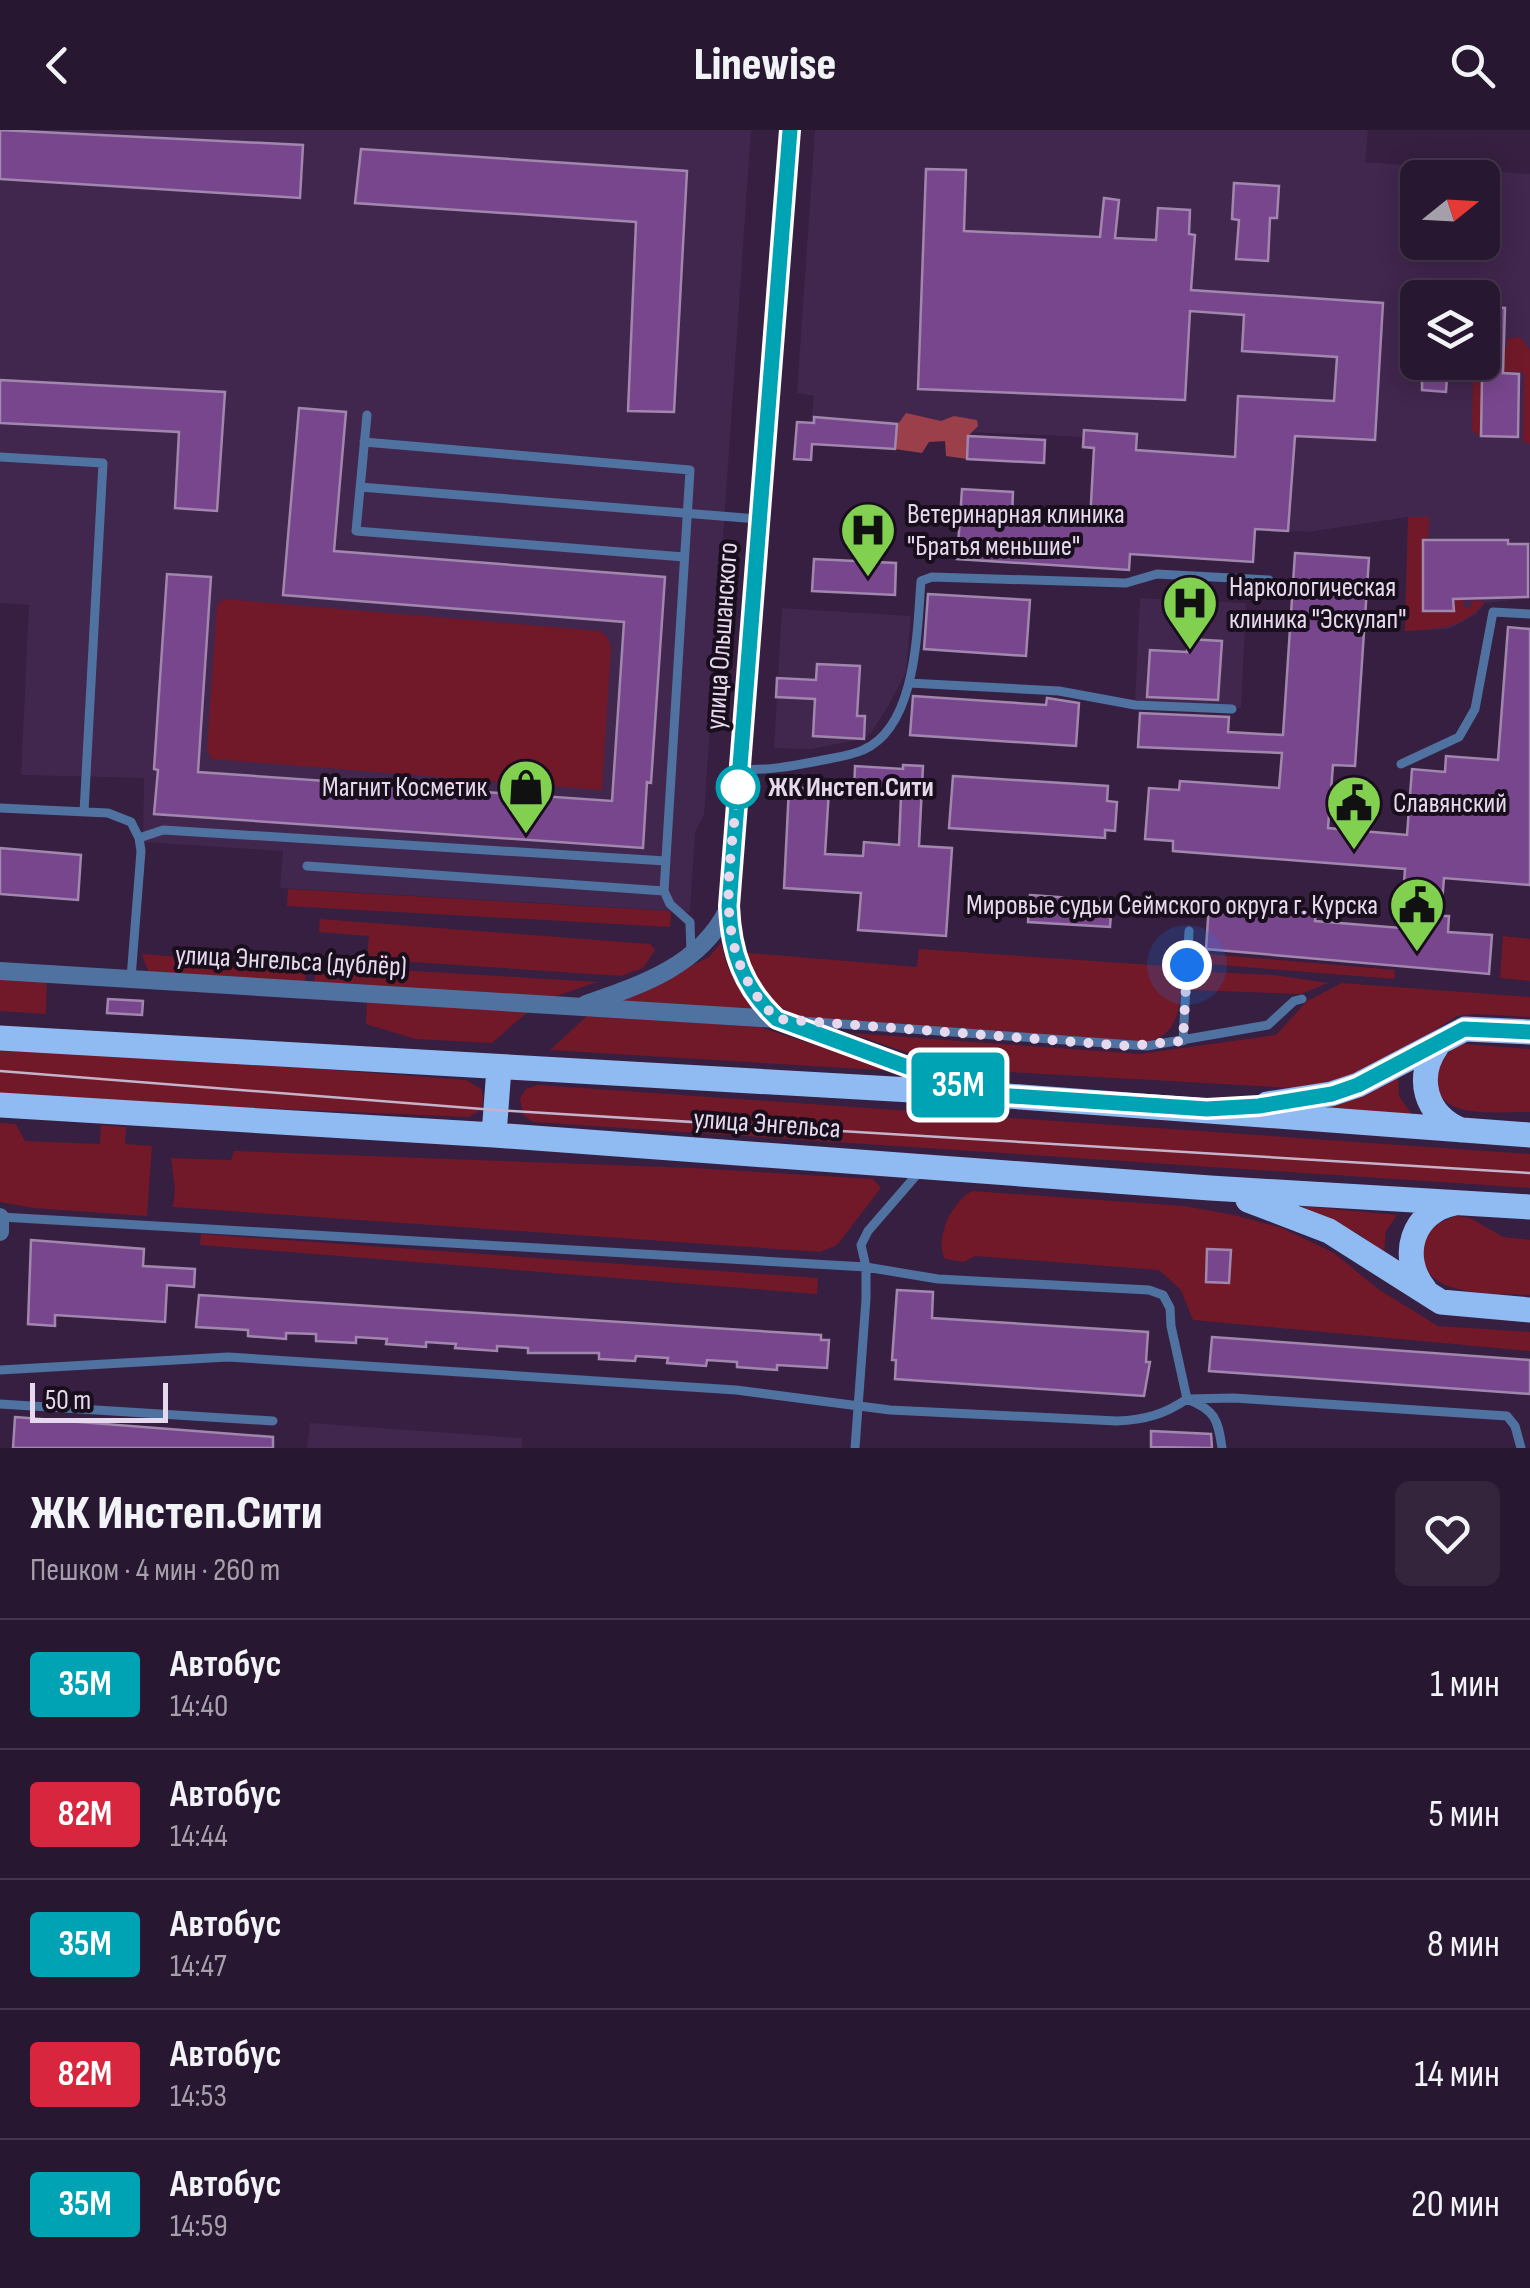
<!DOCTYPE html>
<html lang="ru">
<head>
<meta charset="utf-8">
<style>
	body { margin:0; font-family:"Sofia Sans Condensed",sans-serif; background:#34243c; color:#f1f3f6; height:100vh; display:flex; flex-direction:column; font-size:38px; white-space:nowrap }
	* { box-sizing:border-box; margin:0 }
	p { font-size:32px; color:#a59fab }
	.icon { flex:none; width:55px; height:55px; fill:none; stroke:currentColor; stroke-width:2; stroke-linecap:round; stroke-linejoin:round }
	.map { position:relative; height:1318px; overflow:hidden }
	.panel { display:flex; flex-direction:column; background:#281730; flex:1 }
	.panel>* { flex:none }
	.badge { padding:0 20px; border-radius:8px; font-size:35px; line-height:65px }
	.needle { width:65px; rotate:72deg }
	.fabs { position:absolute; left:1400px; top:30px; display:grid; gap:20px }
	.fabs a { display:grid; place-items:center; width:100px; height:100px; border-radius:15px; background:#281730; box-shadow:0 5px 25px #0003,0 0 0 2px #44364c; font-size:50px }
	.scale { position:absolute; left:30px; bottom:25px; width:138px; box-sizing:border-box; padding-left:10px; border:5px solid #e6d8ed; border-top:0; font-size:28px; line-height:35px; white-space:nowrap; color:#e6d8ed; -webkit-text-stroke:8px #180e1c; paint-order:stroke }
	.you { position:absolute; width:50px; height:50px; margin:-25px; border:8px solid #fff; border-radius:50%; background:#1a73e8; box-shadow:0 0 0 15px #1a73e833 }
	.map>.badge { position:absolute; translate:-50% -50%; box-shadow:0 0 0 5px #fff }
	.round { display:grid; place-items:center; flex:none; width:105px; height:105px; border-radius:15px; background:#34243c }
	.summary { display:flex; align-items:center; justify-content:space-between; height:170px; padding:0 30px }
	h1 { font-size:48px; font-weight:800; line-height:75px }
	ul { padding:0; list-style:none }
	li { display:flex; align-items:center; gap:30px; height:130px; padding:0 30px; border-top:2px solid #44364c }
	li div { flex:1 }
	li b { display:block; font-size:38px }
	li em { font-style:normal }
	li .badge { min-width:110px; font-weight:700; text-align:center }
	header { display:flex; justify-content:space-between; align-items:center; height:130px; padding:0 30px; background:#281730; font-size:45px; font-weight:800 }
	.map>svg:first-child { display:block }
	.built { fill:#41264d; fill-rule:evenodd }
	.green { fill:#711929 }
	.forest { fill:#9b404b }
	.building { fill:#78468d; stroke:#a186ae; stroke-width:2.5 }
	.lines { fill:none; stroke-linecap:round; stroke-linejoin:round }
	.lane { stroke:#4f72a0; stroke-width:9 }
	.street { stroke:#4f72a0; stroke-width:18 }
	.primary { stroke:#8fbaf2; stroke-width:25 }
	.tram { stroke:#c4b4cb; stroke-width:2.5 }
	.line-casing { stroke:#fff; stroke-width:22 }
	.line { stroke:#00a3b4; stroke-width:15 }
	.walk { stroke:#e6d8ed; stroke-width:10; stroke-dasharray:0 18 }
	.stop-dot { fill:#fff; stroke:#00a3b4; stroke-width:5 }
	.labels { text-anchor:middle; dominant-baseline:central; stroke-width:8; stroke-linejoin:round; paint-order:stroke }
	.poi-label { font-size:28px; fill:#e6d8ed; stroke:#180e1c; text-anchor:start }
	.street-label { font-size:28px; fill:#e6d8ed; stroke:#180e1c }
	.stop-label { font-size:28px; font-weight:bold; fill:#e6d8ed; stroke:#180e1c; text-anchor:start }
</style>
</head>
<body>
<header><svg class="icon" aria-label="back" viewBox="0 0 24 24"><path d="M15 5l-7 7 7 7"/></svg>Linewise<svg class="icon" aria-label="search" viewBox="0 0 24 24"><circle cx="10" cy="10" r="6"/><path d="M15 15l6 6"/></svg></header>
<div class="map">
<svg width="1530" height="1318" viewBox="0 0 1530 1318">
	<rect width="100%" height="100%" fill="#361f40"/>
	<!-- built -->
	<path class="built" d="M0,0H751L704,685L695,702L690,782L280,758L283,721L143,712L144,648L21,645L29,475L0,473Z
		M815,0H1368L1365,32L1530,44V468L1485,473L1476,484L1449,499L1405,501L1408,387L1308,402L1288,401L1292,330L1083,317V307L897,299V294L814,288L811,293L814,266L797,263ZM1418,48H1482V112H1418ZM1418,168H1482V232H1418Z
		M1140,468L1246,473L1241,578L1135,571Z
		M782,478L911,486L906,542L890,573L871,603L863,609L811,619L774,618Z
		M310,1293L522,1308V1318H307Z"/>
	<!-- green -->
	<path class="green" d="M1520,207L1530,220V314L1523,311L1524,242L1485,240L1482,243L1480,306L1472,301L1473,234L1482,232L1483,217L1506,218L1508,208Z
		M1408,387H1429L1428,408L1422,409V482H1455V415H1463L1464,478H1470L1472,470L1485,472C1463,499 1438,499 1405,501Z
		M223,469L600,501L608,508L611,518L602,660L212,629L207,620L217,475Z
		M288,759L671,781L670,797L287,776Z
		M320,789L650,814L655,820L643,838L621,846L367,829L369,806L319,802Z
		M1503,806L1530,809V851L1500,848Z
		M721,813L728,838L756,881L617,872L709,827Z
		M919,819L1182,837C1179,870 1184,904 1145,913L799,887L769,871L737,822L917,837Z
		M142,824L306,837L305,856L150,847Z
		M1208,824L1395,840L1394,849L1208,834Z
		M316,835L597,852L545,870L314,856Z
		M1192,841L1274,845L1328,853L1301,864L1190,860Z
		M0,845L47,847L46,884L0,881Z
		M1342,853L1530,867V887L1474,884L1457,886L1398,924L1349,950L1293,958L956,939L850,903L1140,924L1276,905L1307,871Z
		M367,869L530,880L492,913L415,909L366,894Z
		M587,886L760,897L895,941L550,920Z
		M1465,914L1530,919V982C1506,981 1448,990 1438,960C1436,953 1438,943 1438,935L1453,918Z
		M0,915L466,950L481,959C486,972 482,983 468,987L0,967Z
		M1398,946L1399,966L1412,985L1315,978Z
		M538,955L1530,1024V1058L533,992L523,985L520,968L526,959Z
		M0,993L16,994L25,1011L100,1014L101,995L126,997L125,1014L152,1016L147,1086L33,1078L0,1072Z
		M234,1021L693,1038L873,1049L881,1058L837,1115L820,1122L173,1077L175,1060L171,1028L231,1030Z
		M972,1061L1184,1076L1234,1085L1282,1098L1334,1123L1378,1159L1438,1196L1530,1202V1221L1193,1190L1181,1160L1159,1140L975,1126L964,1132L945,1129C934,1109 952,1071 972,1061Z
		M1301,1076L1397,1085L1386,1101L1384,1123L1359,1104Z
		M1457,1086L1470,1088L1503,1107L1530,1110V1165C1497,1163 1413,1169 1424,1116C1427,1098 1440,1091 1457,1086Z
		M201,1104L818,1148L817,1164L200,1115Z"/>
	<!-- forest -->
	<path class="forest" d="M906,283L941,291L954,286L977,290L978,296L968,306L967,329L946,326L945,311L929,312L922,323L895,319L898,294Z"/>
	<!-- building -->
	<path class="building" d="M0,0L303,15L300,68L0,49Z
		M361,19L687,41L674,282L628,281L636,92L355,73Z
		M926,39L966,40L964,101L1100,107L1104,68L1119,70L1115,108L1156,110L1158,78L1190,80L1189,104L1195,105L1191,160L1383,173L1375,310L1295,306L1288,401L1255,399L1253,432L1130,424L1129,440L957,429L962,359L1013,362L1012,386L1090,391L1094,318L1083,317L1084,300L1137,304L1136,320L1235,327L1238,266L1334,271L1337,227L1242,221L1244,185L1190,181L1185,270L918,259Z
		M1234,53L1279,56L1277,88H1270L1268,131L1236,129L1239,90L1232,89Z
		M1486,177L1505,178L1503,243L1519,244L1518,307L1481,306L1482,248L1447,247L1446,262L1422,260V246L1407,245V232H1484Z
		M0,250L225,262L217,381L175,378L179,302L0,293Z
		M299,278L346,282L334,421L665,447L651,653L647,652L643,718L154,684L158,640L154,639L167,444L211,447L198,642L612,671L624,492L283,465Z
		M814,287L897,294L895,319L812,314L811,330L794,329L797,292L814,293Z
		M968,306L1045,310L1044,333L967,329Z
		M1423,410H1508V414H1528V467L1453,469L1454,481H1423Z
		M1295,423L1369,428L1355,636L1333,635L1328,698L1407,705L1412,639L1445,642L1446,626L1498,630L1508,497L1530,499V755L1444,748L1441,786H1449L1448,802L1492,805L1489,844L1206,819L1209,774L1316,783L1315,791L1401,798L1405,739L1173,721V711L1145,709L1149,658L1179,660L1180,651L1279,658L1282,623L1138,617L1140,583L1229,587L1228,602L1283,605Z
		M814,429L896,433L895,465L812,461Z
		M928,464L1030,470L1026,526L924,519Z
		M1188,509L1222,511L1218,570L1147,567L1150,520L1187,522Z
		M817,534L860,536L857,586H865L864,609L813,606L815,569L776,567L777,548L816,550Z
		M913,566L1046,575L1047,568L1079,573L1076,616L910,605Z
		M903,635L923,636L919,716L952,718L946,806L858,800L861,763L784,758L789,657L829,660L825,724L863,726L864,712L899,715L901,666L854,663L855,636L903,639Z
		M953,646L1108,656L1107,671L1117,672L1115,701L1105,700V708L949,698Z
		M0,718L81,725L78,770L0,764Z
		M1030,765L1112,771L1110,797L1028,792Z
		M108,869L143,871L142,885L107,883Z
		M31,1110L144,1119L143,1136L195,1139L194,1157L167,1155L165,1192L55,1185V1196L28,1194Z
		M1207,1119L1231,1120L1229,1153L1206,1152Z
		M897,1160L933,1162L932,1188L1148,1202L1146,1232H1150L1144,1266L895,1249L896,1230H892Z
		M199,1165L821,1205V1210H829L827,1238L777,1235V1240L737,1237V1232L707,1230L706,1236L667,1233L668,1228L636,1226L635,1231L599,1229V1223H528V1218L497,1216V1221L455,1218L456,1214L426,1212V1217L386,1214L387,1209L356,1207V1213L316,1211V1204L286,1203V1209L248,1206V1200L196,1197Z
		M1212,1207L1530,1230V1264L1209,1241Z
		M15,1287L273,1307V1318H13Z
		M1151,1301L1211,1304L1212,1318L1151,1317Z"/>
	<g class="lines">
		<!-- lane -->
		<path class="lane" d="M367,285L356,401L684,427
			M364,312L690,340L664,761L670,774L690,792L691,824
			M0,327L103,333L84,682
			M360,357L758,389
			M909,553L1059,561L1135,575L1232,579
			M1401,634L1459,607L1475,579L1493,482L1530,484
			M740,639C766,641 792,636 818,631C832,628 850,626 863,620C917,597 917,500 921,451L932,447L1126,453L1157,444L1269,450
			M0,678L108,683L131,692L139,708L141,721L131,848
			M139,708L163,700L666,731
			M307,736L664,761
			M800,891L1147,916L1268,895L1294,871L1302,869
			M1183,911L1189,801
			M1,1087L866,1137L938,1149L1149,1160L1163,1165L1170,1178L1171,1196L1187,1269L1234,1268L1507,1286L1515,1296L1521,1318
			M0,1240L228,1227L736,1260L890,1280L1117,1291C1145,1290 1165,1284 1187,1269C1215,1280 1218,1289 1222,1318
			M0,1274L273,1291
			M855,1318L866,1169V1137L861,1115L868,1101L920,1041"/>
		<!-- street -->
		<path class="street" d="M0,841L777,889L962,957
			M586,874C641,855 699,836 727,781
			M777,889C743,856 731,823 729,777L790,0
			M0,1087V1102"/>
		<!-- primary -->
		<path class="primary" d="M0,908L981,964L1530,1005
			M1437,916C1415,947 1425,985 1461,1000
			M1267,974L1331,964L1358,955L1465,899L1530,902
			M0,975L494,1005L1210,1058L1530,1077
			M494,1005L499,938
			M1248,1070L1329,1101L1441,1172L1530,1180
			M1425,1160C1398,1127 1412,1081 1455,1073"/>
		<!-- tram -->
		<path class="tram" d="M0,941L495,980L1530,1043"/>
	</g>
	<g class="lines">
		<!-- line casing -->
		<g class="line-casing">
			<path id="line" d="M790,0L729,776C731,823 743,857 777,889L981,964L1207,979L1259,976L1332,964L1358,955L1464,899L1530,902"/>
		</g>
		<!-- line -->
		<use href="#line" class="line"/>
		<!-- walk -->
		<path class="walk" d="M738,657C730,742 709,824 777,889L1127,916L1183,911L1187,835"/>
	</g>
	<!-- icons -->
	<defs>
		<g id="hospital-pin" transform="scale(2.875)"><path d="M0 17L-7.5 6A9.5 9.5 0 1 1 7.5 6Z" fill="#81d050" stroke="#180e1c"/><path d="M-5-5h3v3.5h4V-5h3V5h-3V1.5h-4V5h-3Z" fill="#111"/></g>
		<g id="shop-pin" transform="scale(2.875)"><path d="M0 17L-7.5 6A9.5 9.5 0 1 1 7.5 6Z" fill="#81d050" stroke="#180e1c"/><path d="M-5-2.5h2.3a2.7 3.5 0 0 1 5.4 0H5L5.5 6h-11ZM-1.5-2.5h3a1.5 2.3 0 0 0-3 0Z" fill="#111"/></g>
		<g id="civic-pin" transform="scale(2.875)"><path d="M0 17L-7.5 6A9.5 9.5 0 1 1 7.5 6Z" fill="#81d050" stroke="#180e1c"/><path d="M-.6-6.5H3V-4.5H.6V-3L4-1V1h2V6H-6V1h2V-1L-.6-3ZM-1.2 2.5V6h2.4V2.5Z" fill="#111"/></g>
	</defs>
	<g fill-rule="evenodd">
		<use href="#hospital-pin" x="868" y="400"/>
		<use href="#hospital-pin" x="1190" y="473"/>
		<use href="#shop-pin" x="526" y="657"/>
		<use href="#civic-pin" x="1354" y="673"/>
		<use href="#civic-pin" x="1417" y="775"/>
	</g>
	<!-- markers -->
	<circle class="stop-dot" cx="738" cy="657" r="20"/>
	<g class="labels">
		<!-- poi labels -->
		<g class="poi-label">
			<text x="907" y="384">Ветеринарная клиника<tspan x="907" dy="32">"Братья меньшие"</tspan></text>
			<text x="1229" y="457">Наркологическая<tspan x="1229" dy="32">клиника "Эскулап"</tspan></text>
			<text x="487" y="657" text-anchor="end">Магнит Косметик</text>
			<text x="1393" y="673">Славянский</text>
			<text x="1378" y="775" text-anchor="end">Мировые судьи Сеймского округа г. Курска</text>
		</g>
		<!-- street labels -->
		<g class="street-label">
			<text transform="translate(722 506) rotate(-86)">улица Ольшанского</text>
			<text transform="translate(291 831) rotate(3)">улица Энгельса (дублёр)</text>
			<text transform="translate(767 994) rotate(4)">улица Энгельса</text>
		</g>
		<!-- stop labels -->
		<g class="stop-label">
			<text x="768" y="657">ЖК Инстеп.Сити</text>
		</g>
	</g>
</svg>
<div class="fabs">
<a><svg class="needle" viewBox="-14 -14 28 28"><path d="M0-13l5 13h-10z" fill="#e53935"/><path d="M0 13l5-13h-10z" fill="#a59fab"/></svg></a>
<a><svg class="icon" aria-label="layers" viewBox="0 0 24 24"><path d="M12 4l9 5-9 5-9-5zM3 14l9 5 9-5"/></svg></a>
</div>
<div class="scale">50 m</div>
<div class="you" style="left:1187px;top:835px"></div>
<b class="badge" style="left:958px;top:955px;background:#00a3b4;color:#fff">35М</b>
</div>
<section class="panel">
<div class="summary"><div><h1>ЖК Инстеп.Сити</h1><p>Пешком · 4 мин · 260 m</p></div><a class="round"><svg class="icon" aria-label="heart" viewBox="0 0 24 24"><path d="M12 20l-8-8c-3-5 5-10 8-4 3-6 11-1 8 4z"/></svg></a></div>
<ul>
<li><span class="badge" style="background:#00a3b4;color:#fff">35М</span><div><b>Автобус</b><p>14:40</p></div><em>1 мин</em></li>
<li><span class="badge" style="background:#d7263d;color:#fff">82М</span><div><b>Автобус</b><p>14:44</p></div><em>5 мин</em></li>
<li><span class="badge" style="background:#00a3b4;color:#fff">35М</span><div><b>Автобус</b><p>14:47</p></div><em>8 мин</em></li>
<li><span class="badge" style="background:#d7263d;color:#fff">82М</span><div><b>Автобус</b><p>14:53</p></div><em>14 мин</em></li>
<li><span class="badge" style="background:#00a3b4;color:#fff">35М</span><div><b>Автобус</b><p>14:59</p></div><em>20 мин</em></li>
</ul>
</section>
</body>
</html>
